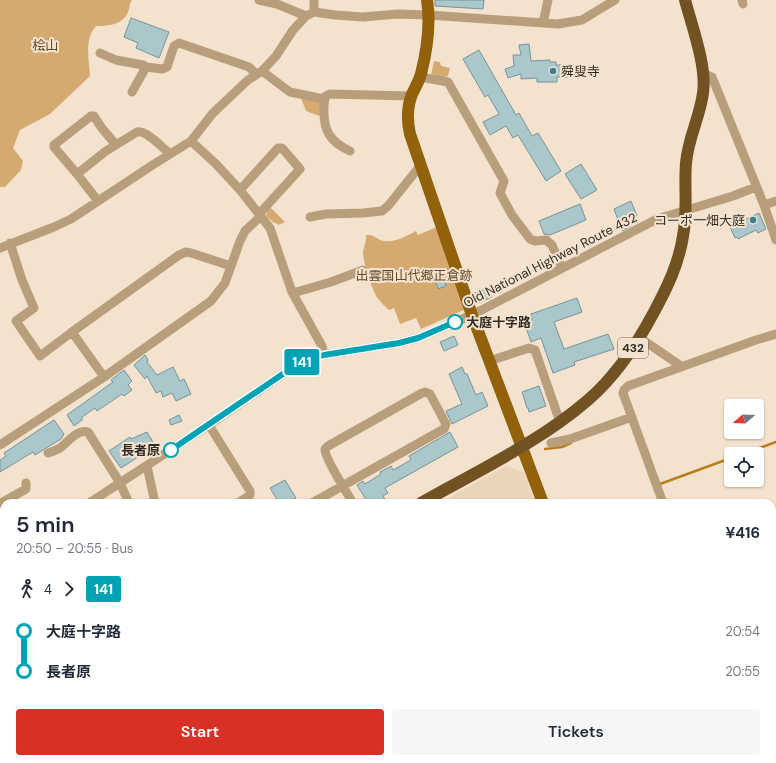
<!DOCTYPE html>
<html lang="en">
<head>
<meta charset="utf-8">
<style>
	body { margin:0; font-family:"DM Sans","Noto Sans JP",sans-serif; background:#f6f6f7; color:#1f2937; height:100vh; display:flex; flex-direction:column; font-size:15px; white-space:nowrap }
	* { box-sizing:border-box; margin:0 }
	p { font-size:13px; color:#747a83 }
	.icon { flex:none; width:22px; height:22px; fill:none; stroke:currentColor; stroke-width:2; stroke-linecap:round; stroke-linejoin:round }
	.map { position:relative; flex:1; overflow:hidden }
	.panel { position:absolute; left:0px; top:499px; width:776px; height:264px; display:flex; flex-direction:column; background:#fff; border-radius:12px 12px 0 0; box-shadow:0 1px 3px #0004 }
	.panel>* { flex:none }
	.badge { padding:0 8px; border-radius:3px; font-size:14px; line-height:26px }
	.needle { width:26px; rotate:251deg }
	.buttons { position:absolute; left:724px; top:399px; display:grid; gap:8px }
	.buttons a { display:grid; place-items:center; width:40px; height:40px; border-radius:4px; background:#fff; box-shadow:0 1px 3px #0004; font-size:20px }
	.map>.badge { position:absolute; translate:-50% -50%; box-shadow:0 0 0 2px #fff }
	.legs { display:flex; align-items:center; gap:6px; height:44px; padding:0 16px; font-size:13px }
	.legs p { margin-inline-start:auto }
	.head { display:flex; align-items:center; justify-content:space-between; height:68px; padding:0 16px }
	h1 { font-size:22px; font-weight:600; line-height:30px }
	.primary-button { display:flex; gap:8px; margin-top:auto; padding:8px 16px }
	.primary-button a { flex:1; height:46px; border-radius:4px; background:#d93025; color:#fff; font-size:16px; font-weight:600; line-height:46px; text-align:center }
	.primary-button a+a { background:#f6f6f7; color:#1f2937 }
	ul { padding:0 16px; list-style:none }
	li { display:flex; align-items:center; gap:14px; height:40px; font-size:15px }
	li i { display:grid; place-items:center; width:6px; height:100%; margin:0 5px; background:currentColor }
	li i::after { content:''; width:10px; height:10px; margin:-5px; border:3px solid; border-radius:50%; background:#fff }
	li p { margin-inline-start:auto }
	li:first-child i { background:linear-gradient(#0000 50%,currentColor 0) }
	li:last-child i { background:linear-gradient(currentColor 50%,#0000 0) }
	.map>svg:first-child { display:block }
	.built { fill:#ead5bb }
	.green { fill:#d5aa70 }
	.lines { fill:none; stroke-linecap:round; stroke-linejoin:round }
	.stream { stroke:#b97e19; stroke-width:2.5 }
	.building { fill:#aac7cc; stroke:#779398 }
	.minor { stroke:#b99e7b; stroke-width:9 }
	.major { stroke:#91610b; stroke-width:12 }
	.highway { stroke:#725222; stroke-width:12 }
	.line-1-casing { stroke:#fff; stroke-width:9 }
	.line-1 { stroke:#00a3b4; stroke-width:6 }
	.poi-dot { fill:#3c828d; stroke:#f3e3ce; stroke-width:1.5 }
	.stop-1-dot { fill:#fff; stroke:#00a3b4; stroke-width:2 }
	.labels { text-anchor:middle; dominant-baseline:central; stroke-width:4; stroke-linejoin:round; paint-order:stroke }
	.shield { fill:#f3e3ce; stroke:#6c6357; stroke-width:1 }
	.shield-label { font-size:12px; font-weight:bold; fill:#322c24 }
	.park-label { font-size:13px; fill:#634924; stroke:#f3e3ce }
	.poi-label { font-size:13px; fill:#322c24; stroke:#f3e3ce; text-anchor:start }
	.street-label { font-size:13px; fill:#322c24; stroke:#f3e3ce }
	.stop-label { font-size:13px; font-weight:bold; fill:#322c24; stroke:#f3e3ce; text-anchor:start }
</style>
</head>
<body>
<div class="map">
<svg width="776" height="763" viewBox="0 0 776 763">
	<rect width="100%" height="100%" fill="#f3e3ce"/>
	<!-- built -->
	<path class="built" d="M506,466L524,472L535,503H439Z
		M776,587V691L772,693V588Z"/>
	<!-- green -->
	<path class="green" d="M0,0H132C129,4 130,8 128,12C123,25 108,26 96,26C84,39 89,60 90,76L50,114L20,130L13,148L23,161L21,170L5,187H0Z
		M434,61L440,62L441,66L450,68L448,76L442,78L431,75Z
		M301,98L319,101L321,105V114L319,116L306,111Z
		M271,208L285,222L278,225L276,223H274L266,216L267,211Z
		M437,227L466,309L421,329L416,318L400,324L394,308L389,310C385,306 379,301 376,296C370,283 365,268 363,254C363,247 367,242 366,235C375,234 377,240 384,241C395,243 406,236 416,231L418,235Z
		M198,759H254L253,763H198L196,760Z
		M312,759H509V763H314Z"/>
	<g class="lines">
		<!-- stream -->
		<path class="stream" d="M545,449L562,447L571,443
			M743,454L776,442
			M660,484L731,458"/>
	</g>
	<!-- building -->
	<path class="building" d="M435,0H484L483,9L435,6Z
		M131,18L169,32L159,58L136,48L138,43L124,37Z
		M529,44L531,61L550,60V62H556V65H568V77H557V82H537V78L521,79V74L508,78L505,69L514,66L513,55H521L519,45Z
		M479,50L516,115L519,113L532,136L538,133L561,171L546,181L518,135L513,138L506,126L490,135L483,122L499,114L488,95L485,97L463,59Z
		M581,164L597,190L581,199L565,174Z
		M631,201L637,216L635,217L636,218L629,221L631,226L622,231L614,209Z
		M580,204L586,220L550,235L544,234L539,221Z
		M759,213L766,229L758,233L756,230L738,239L737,237L735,238L730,227Z
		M444,279L446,286L438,289L436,282Z
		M488,288L492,297L476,304L473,294Z
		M577,298L582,312L554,322L564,349L608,334L614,349L574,362L575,365L553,373L541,338L531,342L524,322L532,319L531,314Z
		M454,336L458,345L444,351L440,342Z
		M145,355L148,360L147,362L157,375L173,367L180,381L184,379L191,394L176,401L172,393L163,397L161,391L156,393L147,376L145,379L134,365Z
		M462,367L465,374H467L476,395L482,392L488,406L452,424L446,411L462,404L449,374Z
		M124,370L132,381L128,385L132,390L124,396L122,394L97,411L95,408L82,417V420L74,426L67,415L113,382L111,380Z
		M539,386L546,406L529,412L528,408H527L522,392Z
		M179,415L182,421L171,425L169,420Z
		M54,420L64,434L61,439L35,455L33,452L0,472V460L6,456L4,453Z
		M147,432L150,438H151L156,451L149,454L148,453L143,454L121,468L109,451L130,437L131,439Z
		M450,432L458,447L385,488L388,493L383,496L387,503H368L357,485L363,481L365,484L381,474L380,472L391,466L393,470L411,460L409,456Z
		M285,480L296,498L288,503H279L270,488Z"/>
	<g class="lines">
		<!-- minor -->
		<path class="minor" d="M259,0L277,4L306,16
			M314,0V12
			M742,0L743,4
			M543,23L548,0
			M100,53L116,60L143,65L146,67
			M262,71L290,92L324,99
			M703,73L712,77L764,205L776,240
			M420,77L448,82L504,181L500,193L512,215L530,239L535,241L546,240L552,245L562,268
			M132,92L146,67L162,69L167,67L174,46L179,43L249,67L256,74
			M191,141L216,164L240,190L270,228L292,292L322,346L324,355
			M350,151C330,142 323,130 324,108C324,104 324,100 326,96L330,94L411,96
			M77,174L54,147V145L91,116H94L101,127L116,145
			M240,190L278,148H282L300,169L260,213
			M98,201L77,174L106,151L137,132C146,130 163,148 170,154
			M764,205L776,201
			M310,217L326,214L363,213L382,211L388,206L420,166
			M10,243L22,280L34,308L16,321L40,356L72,332
			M0,248L54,227L71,219L151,166L191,141L213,113L248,80L262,71L276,56L293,30L306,16L314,12L335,15L363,17L398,14L429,15L558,24L582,20L615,0
			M293,293L331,282L363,270
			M640,338L681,366
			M489,361L529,348L535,350L560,422
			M104,377L72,332L179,255L186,252L191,253L231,266
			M209,425L250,491V495L238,503
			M551,443L570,439L632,417
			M0,445L104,377L211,301L225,283L240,241L245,231L261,216
			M48,453C52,452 56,450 60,448C68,442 77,429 88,432L120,483L129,503
			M147,466L155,503
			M0,503L3,502L26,489V483
			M89,503L209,425L299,363L324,355L399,343L418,338L472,315L657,219L733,196L756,187
			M312,503L442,430L444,429L446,424L430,394L425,392L422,393L328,446L325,449C324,457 347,493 353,503
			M663,503L623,393L624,390L628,386L756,340L776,334
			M0,559L4,557
			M772,572H776
			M0,659L4,658
			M772,696L776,694
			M52,759L54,763
			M76,763L81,759
			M578,763L588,759"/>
		<!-- major -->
		<path class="major" d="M427,0C431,25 427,50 421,74C419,81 415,88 412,94C407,107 407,121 410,134L472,315L543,503
			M633,759L635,763"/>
		<!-- highway -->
		<path class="highway" d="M421,503C476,472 541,441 588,400C616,376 637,344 654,312C667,288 679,263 683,236C688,212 684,187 686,163C688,138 700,117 703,93C707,67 692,26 685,0
			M0,737L4,735"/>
	</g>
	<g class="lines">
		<!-- line-1 casing -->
		<g class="line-1-casing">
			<path id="line-1" d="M171,450L299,363L324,355L399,343L418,338L455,322"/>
		</g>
		<!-- line-1 -->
		<use href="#line-1" class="line-1"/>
	</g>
	<!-- markers -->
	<g class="poi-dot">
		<circle cx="553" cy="71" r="4"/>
		<circle cx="753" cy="220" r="4"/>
	</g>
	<g class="stop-1-dot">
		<circle cx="455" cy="322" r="7"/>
		<circle cx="171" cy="450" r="7"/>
	</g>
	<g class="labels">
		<!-- shield labels -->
		<rect class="shield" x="618" y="338" width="30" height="20" rx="3"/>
		<g class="shield-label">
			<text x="633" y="348">432</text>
		</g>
		<!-- park labels -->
		<g class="park-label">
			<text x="45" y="45">桧山</text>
			<text x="414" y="275">出雲国山代郷正倉跡</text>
		</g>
		<!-- poi labels -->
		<g class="poi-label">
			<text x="561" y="71">舜叟寺</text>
			<text x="745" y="220" text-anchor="end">コーポ一畑大庭</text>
		</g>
		<!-- street labels -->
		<g class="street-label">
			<text transform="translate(550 260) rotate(-27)">Old National Highway Route 432</text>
		</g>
		<!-- stop labels -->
		<g class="stop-label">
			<text x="466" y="322">大庭十字路</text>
			<text x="160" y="450" text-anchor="end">長者原</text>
		</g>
	</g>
</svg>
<div class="buttons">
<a><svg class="needle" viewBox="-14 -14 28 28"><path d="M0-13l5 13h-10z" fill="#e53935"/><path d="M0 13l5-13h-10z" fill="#747a83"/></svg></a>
<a><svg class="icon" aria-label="locate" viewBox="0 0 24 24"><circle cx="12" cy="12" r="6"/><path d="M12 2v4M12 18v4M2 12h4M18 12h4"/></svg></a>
</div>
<b class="badge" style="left:302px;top:362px;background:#00a3b4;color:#fff">141</b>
<section class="panel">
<div class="head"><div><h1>5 min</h1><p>20:50 – 20:55 · Bus</p></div><b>¥416</b></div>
<div class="legs"><svg class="icon" aria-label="walk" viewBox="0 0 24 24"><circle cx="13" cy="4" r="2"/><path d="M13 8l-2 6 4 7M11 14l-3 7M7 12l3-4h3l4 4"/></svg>4<svg class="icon" aria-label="forward" viewBox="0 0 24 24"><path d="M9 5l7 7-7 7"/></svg><b class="badge" style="background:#00a3b4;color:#fff">141</b></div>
<ul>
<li><i style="color:#00a3b4"></i><b>大庭十字路</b><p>20:54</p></li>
<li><i style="color:#00a3b4"></i><b>長者原</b><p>20:55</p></li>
</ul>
<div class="primary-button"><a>Start</a><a>Tickets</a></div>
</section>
</div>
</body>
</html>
